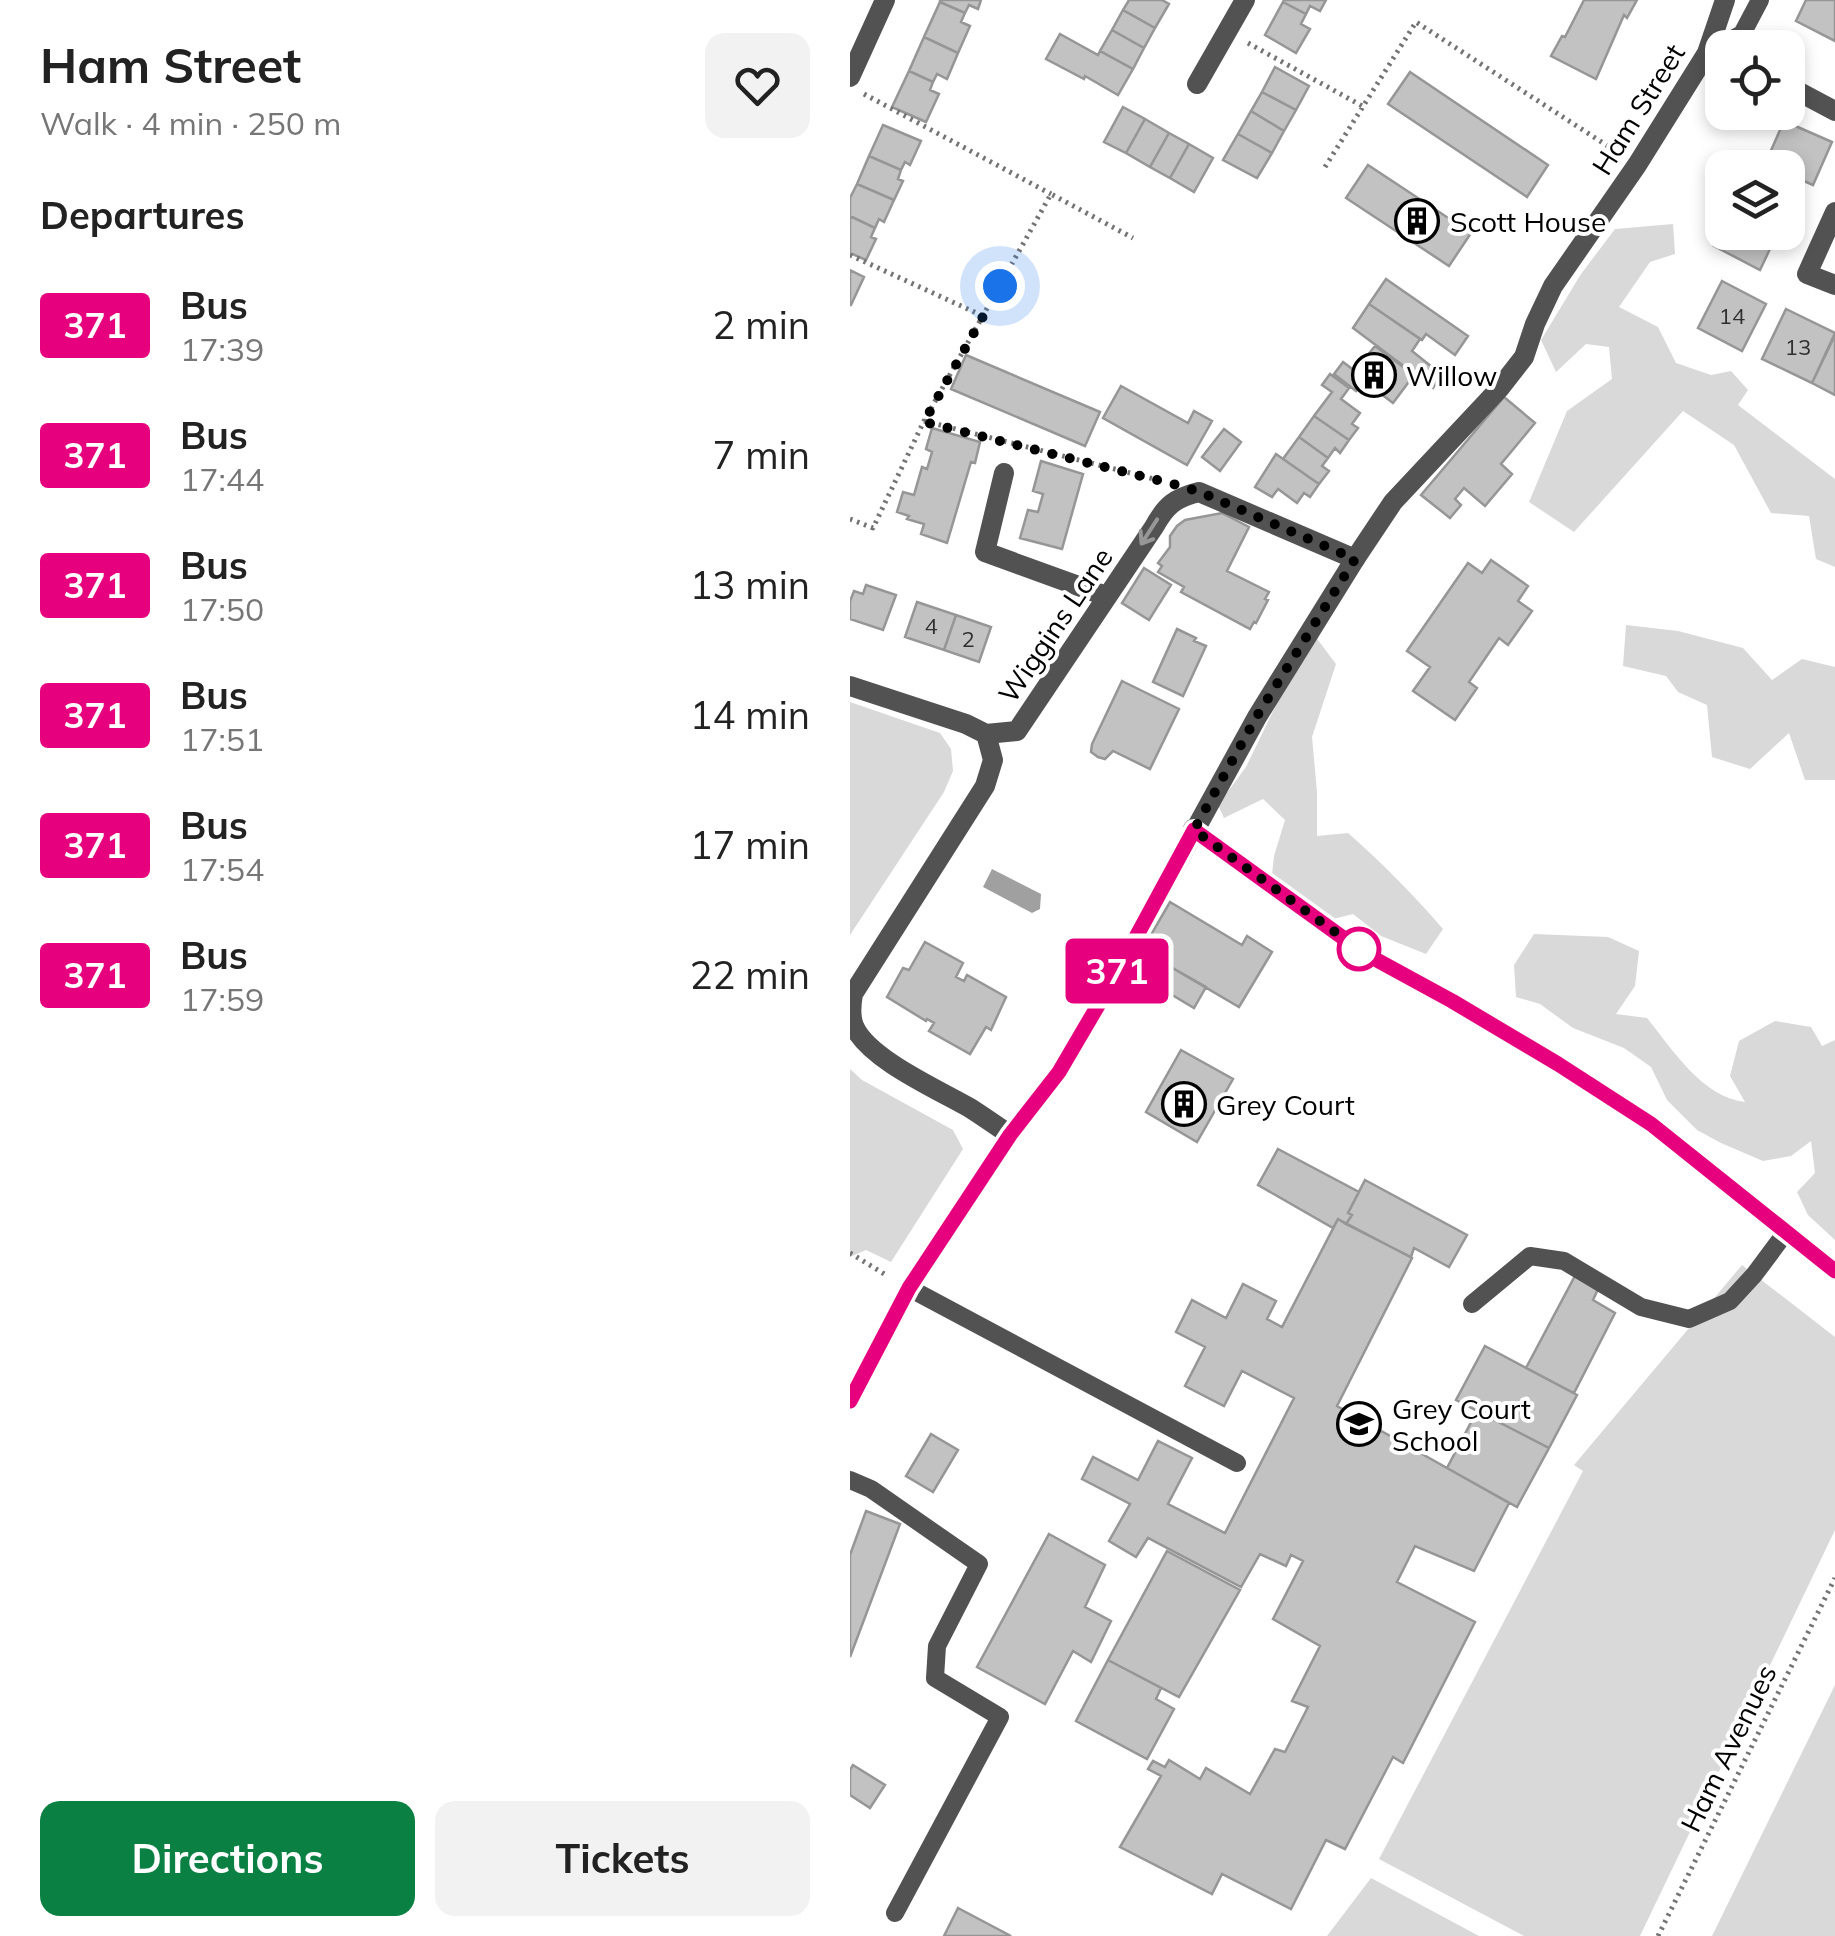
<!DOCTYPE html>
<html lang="en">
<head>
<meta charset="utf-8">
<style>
	body { margin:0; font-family:Mulish,sans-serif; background:#f2f2f2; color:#222; height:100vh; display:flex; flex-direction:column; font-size:38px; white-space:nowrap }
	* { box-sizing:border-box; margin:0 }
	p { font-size:32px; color:#767676 }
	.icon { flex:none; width:55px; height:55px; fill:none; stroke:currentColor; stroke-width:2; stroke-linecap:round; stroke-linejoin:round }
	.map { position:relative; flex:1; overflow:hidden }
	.side { display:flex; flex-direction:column; background:#fff; width:850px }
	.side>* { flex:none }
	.badge { padding:0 20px; border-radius:8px; font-size:35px; line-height:65px }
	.fabs { position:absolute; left:855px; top:30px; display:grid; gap:20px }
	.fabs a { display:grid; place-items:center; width:100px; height:100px; border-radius:20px; background:#fff; box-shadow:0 5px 15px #0003; font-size:50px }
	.you { position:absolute; width:50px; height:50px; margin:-25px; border:8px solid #fff; border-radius:50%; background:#1a73e8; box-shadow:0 0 0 15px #1a73e833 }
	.map>.badge { position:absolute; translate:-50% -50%; box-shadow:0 0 0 5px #fff }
	h2 { padding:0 40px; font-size:38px; line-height:90px }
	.round { display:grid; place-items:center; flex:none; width:105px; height:105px; border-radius:20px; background:#f2f2f2 }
	.overview { display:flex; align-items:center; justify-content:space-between; height:170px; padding:0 40px }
	h1 { font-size:48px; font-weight:700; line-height:75px }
	.primary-button { display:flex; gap:20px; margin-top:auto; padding:20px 40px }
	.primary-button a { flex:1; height:115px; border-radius:20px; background:#0b8043; color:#fff; font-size:40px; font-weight:700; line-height:115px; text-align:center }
	.primary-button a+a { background:#f2f2f2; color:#222 }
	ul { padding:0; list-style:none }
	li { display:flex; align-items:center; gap:30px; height:130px; padding:0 40px }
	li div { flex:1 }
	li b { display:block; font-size:38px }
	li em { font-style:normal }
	li .badge { min-width:110px; font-weight:700; text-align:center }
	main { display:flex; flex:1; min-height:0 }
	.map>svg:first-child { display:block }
	.green { fill:#d9d9d9 }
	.water { fill:#a0a0a0 }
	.building { fill:#c2c2c2; stroke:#969696; stroke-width:2.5 }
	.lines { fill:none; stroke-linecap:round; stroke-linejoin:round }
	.path { stroke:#747474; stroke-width:5; stroke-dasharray:2.5 5; stroke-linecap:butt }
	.service { stroke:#525252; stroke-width:18 }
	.minor { stroke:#525252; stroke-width:20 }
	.tertiary { stroke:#525252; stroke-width:20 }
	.oneway { stroke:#979797 }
	.line-casing { stroke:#fff; stroke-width:22 }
	.line { stroke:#e6007e; stroke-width:15 }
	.walk { stroke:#000; stroke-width:10; stroke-dasharray:0 18 }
	.stop-dot { fill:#fff; stroke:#e6007e; stroke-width:5 }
	.labels { text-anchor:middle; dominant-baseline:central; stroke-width:8; stroke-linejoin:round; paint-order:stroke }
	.number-label { font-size:22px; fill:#303030 }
	.street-label { font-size:28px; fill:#000; stroke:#fff }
	.poi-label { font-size:28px; fill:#000; stroke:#fff; text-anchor:start }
</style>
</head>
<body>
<main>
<section class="side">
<div class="overview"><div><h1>Ham Street</h1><p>Walk · 4 min · 250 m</p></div><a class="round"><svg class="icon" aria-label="heart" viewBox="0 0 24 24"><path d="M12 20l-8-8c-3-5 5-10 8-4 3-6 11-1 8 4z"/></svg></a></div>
<h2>Departures</h2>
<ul>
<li><span class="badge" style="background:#e6007e;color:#fff">371</span><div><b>Bus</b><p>17:39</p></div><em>2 min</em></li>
<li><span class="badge" style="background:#e6007e;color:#fff">371</span><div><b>Bus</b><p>17:44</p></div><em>7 min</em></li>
<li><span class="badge" style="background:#e6007e;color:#fff">371</span><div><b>Bus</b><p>17:50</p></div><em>13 min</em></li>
<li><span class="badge" style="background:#e6007e;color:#fff">371</span><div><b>Bus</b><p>17:51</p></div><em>14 min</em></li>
<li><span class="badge" style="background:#e6007e;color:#fff">371</span><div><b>Bus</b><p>17:54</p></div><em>17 min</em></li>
<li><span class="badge" style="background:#e6007e;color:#fff">371</span><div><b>Bus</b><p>17:59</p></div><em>22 min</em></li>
</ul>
<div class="primary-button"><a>Directions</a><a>Tickets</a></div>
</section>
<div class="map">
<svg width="985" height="1936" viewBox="0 0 985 1936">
	<rect width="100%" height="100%" fill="#fff"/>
	<!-- green -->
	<path class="green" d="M823,224L825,254L800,262L769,307L808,327L826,363L861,375L881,371L898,390L888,405L985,479V567L966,559L959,516L921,513L884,445L833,411L724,532L679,502L717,411L762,379L759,347L736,344L706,372L691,340L731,274L765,229Z
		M776,625L828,631L893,648L922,680L952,659L985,667V780H955L939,733L900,769L862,757L857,705L828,692L816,676L773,666Z
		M465,636L486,664L462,737L467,792V836L498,833C532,863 563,894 593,929L576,954L531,936L503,914L483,919L422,874L424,856L435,820L413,799L374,818L368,805L396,767L442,672Z
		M0,702L90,733L101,749L103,771L94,792L0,935Z
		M684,934L758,937L789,951L785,986L766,1014L797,1018C823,1050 852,1097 895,1102L880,1076L889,1041L925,1021L961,1027L972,1046L985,1040V1240L958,1215L947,1192L965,1173L961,1141L941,1156L913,1161L871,1143L847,1130L817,1100L801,1067L774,1048L723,1028L690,1004L666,997L664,965Z
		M0,1069L12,1080L103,1130L113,1149L41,1262L16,1250L0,1257Z
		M892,1265L985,1337V1530L790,1936H674L529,1859L733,1471L724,1465Z
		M985,1685V1936H862Z
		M521,1878L629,1936H477Z"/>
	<!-- water -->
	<path class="water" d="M142,869L191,894L190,909L182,913L133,887Z"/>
	<!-- building -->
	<path class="building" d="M90,0H131L128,9L119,5L115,13L90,2Z
		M279,0H312L319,4L305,28L273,10Z
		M434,0H476L470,11L460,6L456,14L433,2Z
		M734,0H787L777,18L774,15L746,79L701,56L712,36L715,37Z
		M956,0H985V41L946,21Z
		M90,2L115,13L111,22L120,26L108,53L74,37Z
		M433,2L456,14L451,24L460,29L446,53L415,35Z
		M273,10L305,28L294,48L262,30Z
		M262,30L294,48L283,69L250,51Z
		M210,34L248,55L250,51L283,69L268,95L235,76L234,79L196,59Z
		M74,37L108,53L97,79L87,74L83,82L59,71Z
		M425,67L459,86L446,110L412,92Z
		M59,71L83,82L80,90L89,94L76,122L42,107Z
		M560,72L698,165L677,197L538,104Z
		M412,92L446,110L434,131L401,111Z
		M273,107L295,119L276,153L254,142Z
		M401,111L434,131L422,153L388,134Z
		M295,119L319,133L300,167L276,153Z
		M934,121L982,142L963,185L938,174V168H922L915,164Z
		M33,125L71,141L60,165L55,162L51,170L19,156Z
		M319,133L339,144L320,178L300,167Z
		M388,134L422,153L407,178L373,160Z
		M339,144L363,158L344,192L320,178Z
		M19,156L51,170L48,179L53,181L44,200L7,184Z
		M518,165L621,233L599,266L496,198Z
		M7,184L44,200L34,222L29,219L25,228L0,216V198Z
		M0,216L25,228L21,237L26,239L16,260L0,253Z
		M872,229V232H928L910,270L864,246Z
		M0,270L14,277L1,305H0Z
		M536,279L618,336L605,355L576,334L572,340L519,304Z
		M872,281L916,304L892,351L848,328Z
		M519,304L570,339L562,351L592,375L583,388L503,328Z
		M936,309L985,333L962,383L912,359Z
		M985,335V395L962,383Z
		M525,346L564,375L543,403L514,381L506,391L484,374L493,362L505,371Z
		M116,355L250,412L235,446L101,389Z
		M480,374L499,388L491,399L510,413L502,424L508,428L499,440L464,416L482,392L472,385Z
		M271,386L338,423L344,411L362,421L337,465L253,418Z
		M654,397L685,423L651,464L662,474L635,506L614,488L605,499L611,505L600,518L571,495Z
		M464,416L499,440L490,453L485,448L478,458L449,437Z
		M82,428L130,442L125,463L121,462L97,543L71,534L74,524L57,519L59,516L47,512L53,492L64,495L72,467L77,469L82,452L76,449Z
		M374,429L391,442L370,471L352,457Z
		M449,437L478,458L472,466L479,471L469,484L433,459Z
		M426,454L469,484L460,497L454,493L447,503L428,489L422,497L405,487Z
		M191,461L233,474L212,549L170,538L178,510L188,512L193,494L183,491Z
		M372,513L399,527L377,571L419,592L415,599L418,600L406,623L404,622L400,629L331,592L334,587L308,572L312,566L308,563L320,547V536L327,526L335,520Z
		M641,560L678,586L668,601L682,611L658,645L649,638L619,682L627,688L605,720L563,691L580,667L557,651L618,563L632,573Z
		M294,568L321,585L299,620L272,603Z
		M16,585L46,595L33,630L0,619V601L4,591L13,594Z
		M67,602L106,615L94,650L55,637Z
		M106,615L141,627L129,662L94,650Z
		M327,629L346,638L344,641L356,646L333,696L303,682Z
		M272,681L329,709L300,769L263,751L255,759L248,757L241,752L242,744Z
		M320,902L392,945L397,936L422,952L389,1007L292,950Z
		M75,942L113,963L106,977L114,981L117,975L156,997L141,1030L136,1027L120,1054L79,1031L84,1023L77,1019L76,1021L37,997L53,968L59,970Z
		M321,967L356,987L344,1008L309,987Z
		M331,1050L383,1079L347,1142L296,1112Z
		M428,1149L509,1192L498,1213L502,1215L496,1224L488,1219L483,1228L408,1185Z
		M515,1180L617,1235L599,1267L564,1248L561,1257L496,1224L502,1215L498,1213Z
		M488,1219L562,1258L487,1406L659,1503L624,1571L565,1546L547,1582L625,1622L553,1763L543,1757L495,1849L476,1840L441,1909L372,1874L362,1894L270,1847L311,1776L298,1769L303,1761L315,1767L319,1760L350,1779L356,1768L400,1794L425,1749L435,1752L458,1707L442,1701L470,1646L423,1619L453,1561L441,1555L436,1566L410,1554L391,1587L298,1538L286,1557L259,1541L280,1504L232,1479L243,1457L288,1480L308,1441L342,1458L318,1504L375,1533L444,1398L392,1371L374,1406L335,1386L355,1347L326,1332L342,1300L376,1318L393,1284L426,1301L417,1319L432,1327Z
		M726,1274L749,1287L743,1300L765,1313L724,1393L676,1368Z
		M635,1346L727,1395L699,1448L606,1400Z
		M627,1411L699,1448L667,1507L597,1468Z
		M81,1434L108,1450L83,1492L56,1476Z
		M16,1511L50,1524L0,1657V1555Z
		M199,1534L255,1565L235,1607L261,1621L241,1662L223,1651L195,1704L127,1667Z
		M317,1551L390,1590L329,1697L258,1660Z
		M258,1660L311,1688L306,1699L324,1709L297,1759L226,1721Z
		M3,1765L35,1785L20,1808L0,1795V1770Z
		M108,1908L161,1936H94Z"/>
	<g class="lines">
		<!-- path -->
		<path class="path" d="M398,43L514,107
			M14,94L201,194
			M475,167L566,22L767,152
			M0,255L133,316
			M74,421L308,480
			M0,519L23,528L74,421L201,194L283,238
			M0,1253L36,1275
			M808,1936L985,1578"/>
		<!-- service -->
		<path class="service" d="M857,53L892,34L910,0
			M59,1288L387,1463
			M622,1304L680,1256L714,1261L791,1307L839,1319L880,1301L904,1275L936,1232
			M0,1480L21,1489L129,1564L87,1646L85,1678L150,1717L45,1913"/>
		<!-- minor -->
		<path class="minor" d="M0,77L35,0
			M347,84L395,0
			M938,86L985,111
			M985,212L957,274L985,285
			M154,473L135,552L256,596
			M0,686L116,724L136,734
			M136,734L143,760L135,786L3,994C1,1005 0,1016 4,1026C18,1059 89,1090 120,1108C134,1117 147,1126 160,1135
			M136,734L167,731L304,527C316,505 325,498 349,492L505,559"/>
		<!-- tertiary -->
		<path class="tertiary" d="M343,829L514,953L602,1001L708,1064L801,1124L985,1271
			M0,1401L59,1288L160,1135L209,1072L260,985L407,717L505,559L543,502L649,389L674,357L685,324L703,286L787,165L857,53L875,0"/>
	</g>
	<!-- one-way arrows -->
	<defs><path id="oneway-shaft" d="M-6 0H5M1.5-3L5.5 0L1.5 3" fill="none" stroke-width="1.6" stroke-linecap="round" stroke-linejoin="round" transform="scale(2.5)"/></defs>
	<use class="oneway" href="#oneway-shaft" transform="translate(299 532) rotate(123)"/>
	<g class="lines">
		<!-- line casing -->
		<g class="line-casing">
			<path id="line" d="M0,1401L59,1288L160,1135L209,1072L260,985L344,830L514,953L602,1001L708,1064L801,1124L985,1271"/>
		</g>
		<!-- line -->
		<use href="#line" class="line"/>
		<!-- walk -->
		<path class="walk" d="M150,286L74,422L327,485L350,492L505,559L407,716L344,830L514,953L509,949"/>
	</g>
	<!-- icons -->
	<defs>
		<g id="building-ring" transform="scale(2.25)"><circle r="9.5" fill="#fff" stroke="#000" stroke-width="1.5"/><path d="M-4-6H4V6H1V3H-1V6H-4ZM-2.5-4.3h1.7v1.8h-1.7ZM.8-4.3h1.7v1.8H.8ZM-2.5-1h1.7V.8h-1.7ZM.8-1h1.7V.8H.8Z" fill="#000"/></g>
		<g id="school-ring" transform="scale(2.25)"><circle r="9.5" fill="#fff" stroke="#000" stroke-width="1.5"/><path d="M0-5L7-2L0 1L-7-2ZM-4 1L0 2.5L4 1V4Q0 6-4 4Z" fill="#000"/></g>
	</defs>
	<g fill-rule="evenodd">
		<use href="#building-ring" x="567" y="221"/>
		<use href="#building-ring" x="524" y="375"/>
		<use href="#building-ring" x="334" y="1104"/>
		<use href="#school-ring" x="509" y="1424"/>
	</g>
	<!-- markers -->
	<circle class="stop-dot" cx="509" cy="949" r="20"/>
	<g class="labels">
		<!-- number labels -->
		<g class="number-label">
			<text x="882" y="316">14</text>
			<text x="948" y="347">13</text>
			<text x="81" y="626">4</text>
			<text x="118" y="639">2</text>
		</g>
		<!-- street labels -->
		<g class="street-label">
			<text transform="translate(788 109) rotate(-58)">Ham Street</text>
			<text transform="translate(205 625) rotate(-56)">Wiggins Lane</text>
			<text transform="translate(878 1748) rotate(-64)">Ham Avenues</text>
		</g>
		<!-- poi labels -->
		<g class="poi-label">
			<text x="600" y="221">Scott House</text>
			<text x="556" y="375">Willow</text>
			<text x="366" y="1104">Grey Court</text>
			<text x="542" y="1408">Grey Court<tspan x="542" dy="32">School</tspan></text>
		</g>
	</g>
</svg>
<div class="fabs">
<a><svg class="icon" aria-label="locate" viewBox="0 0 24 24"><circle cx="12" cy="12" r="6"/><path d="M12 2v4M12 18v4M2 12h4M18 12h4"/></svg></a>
<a><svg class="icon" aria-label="layers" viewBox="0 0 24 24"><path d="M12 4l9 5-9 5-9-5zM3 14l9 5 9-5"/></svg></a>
</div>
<div class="you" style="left:150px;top:286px"></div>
<b class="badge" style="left:267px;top:971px;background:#e6007e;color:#fff">371</b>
</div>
</main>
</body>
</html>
